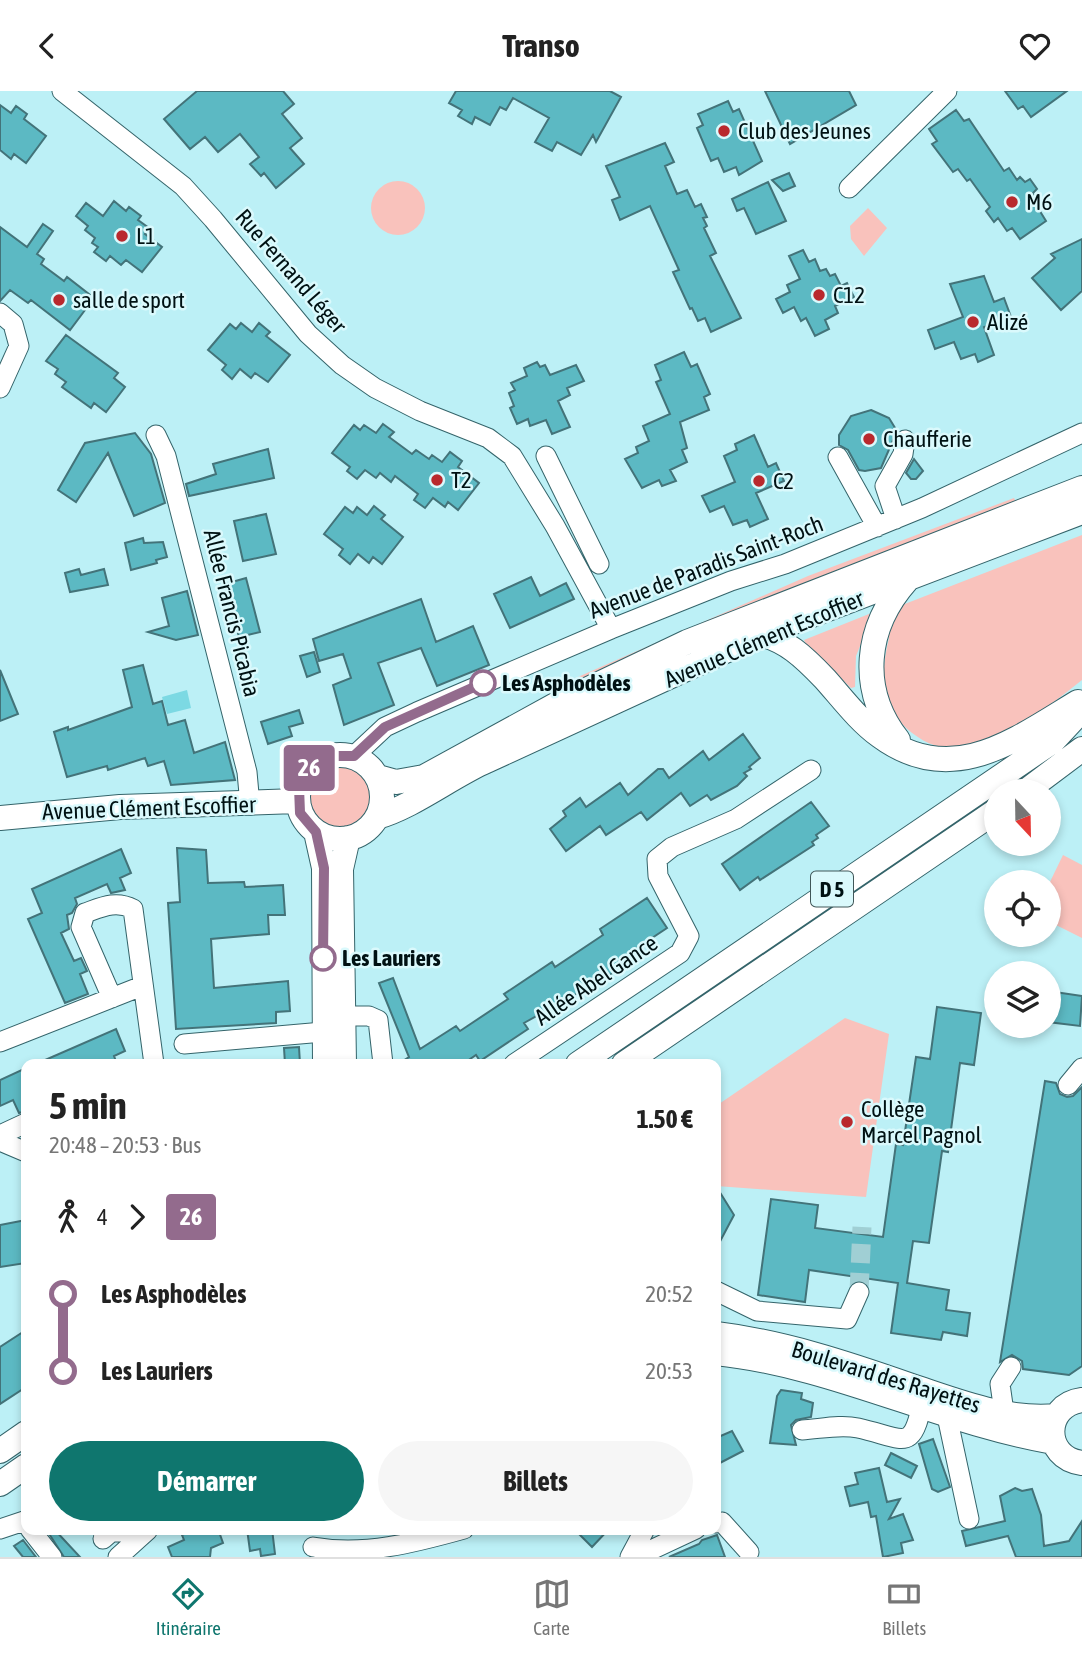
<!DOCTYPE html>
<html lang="fr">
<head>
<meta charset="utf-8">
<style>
	body { margin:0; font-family:"Asap Condensed",sans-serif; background:#f6f6f6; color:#222; height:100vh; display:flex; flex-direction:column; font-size:26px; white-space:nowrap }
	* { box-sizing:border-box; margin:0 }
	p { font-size:23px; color:#767676 }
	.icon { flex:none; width:38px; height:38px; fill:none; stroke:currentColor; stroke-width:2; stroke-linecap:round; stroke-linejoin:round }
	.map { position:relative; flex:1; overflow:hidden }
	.details { position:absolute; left:21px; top:968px; width:700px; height:476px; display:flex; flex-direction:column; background:#fff; border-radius:14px; box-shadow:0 4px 10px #0003 }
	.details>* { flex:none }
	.badge { padding:0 14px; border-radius:5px; font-size:24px; line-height:46px }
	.needle { width:46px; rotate:158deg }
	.tools { position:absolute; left:984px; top:688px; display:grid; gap:14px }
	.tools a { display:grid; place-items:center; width:77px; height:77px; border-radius:50%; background:#fff; box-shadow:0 4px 10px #0003; font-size:35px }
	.map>.badge { position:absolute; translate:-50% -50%; box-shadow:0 0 0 4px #fff }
	.legs { display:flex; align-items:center; gap:10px; height:77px; padding:0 28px; font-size:23px }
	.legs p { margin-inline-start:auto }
	.overview { display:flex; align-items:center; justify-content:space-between; height:119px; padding:0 28px }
	h1 { font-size:38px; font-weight:700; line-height:52px }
	.cta { display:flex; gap:14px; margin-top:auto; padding:14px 28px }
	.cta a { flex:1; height:80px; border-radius:42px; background:#0f766e; color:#fff; font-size:28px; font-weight:700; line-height:80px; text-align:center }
	.cta a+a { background:#f6f6f6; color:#222 }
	ul { padding:0 28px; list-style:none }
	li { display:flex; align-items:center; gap:24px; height:77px; font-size:26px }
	li i { display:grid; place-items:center; width:10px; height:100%; margin:0 9px; background:currentColor }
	li i::after { content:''; width:18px; height:18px; margin:-9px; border:5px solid; border-radius:50%; background:#fff }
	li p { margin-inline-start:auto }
	li:first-child i { background:linear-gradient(#0000 50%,currentColor 0) }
	li:last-child i { background:linear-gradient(currentColor 50%,#0000 0) }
	header { display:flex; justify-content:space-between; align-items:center; height:91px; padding:0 28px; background:#fff; font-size:32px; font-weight:700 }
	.menu { display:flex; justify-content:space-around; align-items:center; height:98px; border-top:2px solid #e0e0e0; background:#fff; font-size:19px; color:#767676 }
	.menu a { display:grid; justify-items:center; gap:4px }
	.menu .current { color:#0f766e }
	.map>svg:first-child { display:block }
	.green { fill:#f9c2bc }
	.water { fill:#7cd9e3 }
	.building { fill:#5cb9c3; stroke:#437379; stroke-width:2 }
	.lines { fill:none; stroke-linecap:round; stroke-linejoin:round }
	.minor-tunnel { stroke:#a0cfd4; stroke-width:19; stroke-dasharray:19 10; stroke-linecap:butt }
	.minor-casing { stroke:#34646a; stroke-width:21 }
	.major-casing { stroke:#34646a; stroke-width:26 }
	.minor { stroke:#fff; stroke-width:19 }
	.major { stroke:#fff; stroke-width:24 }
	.line-1-casing { stroke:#fff; stroke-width:16 }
	.line-1 { stroke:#936b8d; stroke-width:10 }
	.poi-dot { fill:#b9292d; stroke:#daf9fc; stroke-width:2.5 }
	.stop-1-dot { fill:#fff; stroke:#936b8d; stroke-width:3.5 }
	.labels { text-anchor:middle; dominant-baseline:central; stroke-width:5; stroke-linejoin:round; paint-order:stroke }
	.shield { fill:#daf9fc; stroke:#415759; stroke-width:2 }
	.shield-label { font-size:21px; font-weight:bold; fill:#001113 }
	.poi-label { font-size:23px; fill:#001113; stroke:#daf9fc; text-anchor:start }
	.street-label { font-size:23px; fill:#001113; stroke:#daf9fc }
	.stop-label { font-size:23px; font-weight:bold; fill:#001113; stroke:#daf9fc; text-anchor:start }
</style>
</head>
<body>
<header><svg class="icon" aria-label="back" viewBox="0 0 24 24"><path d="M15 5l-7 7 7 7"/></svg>Transo<svg class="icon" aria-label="heart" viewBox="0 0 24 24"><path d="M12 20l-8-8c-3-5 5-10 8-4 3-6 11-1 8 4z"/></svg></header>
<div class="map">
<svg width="1082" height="1466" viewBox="0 0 1082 1466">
	<rect width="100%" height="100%" fill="#bcf0f6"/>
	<!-- green -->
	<path class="green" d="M371 117a27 27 0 1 1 54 0a27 27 0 1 1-54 0Z
		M868,117L887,137L864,165L851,148L850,135Z
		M1014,407L1017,413L570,592L571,589L808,485Z
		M1082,444V589C1050,615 992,659 949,657C930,656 914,645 902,633C878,610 882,576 889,547L883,543L897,516Z
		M874,521L856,565L855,596L851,597L807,555L804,549Z
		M310 706a30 30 0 1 1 60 0a30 30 0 1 1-60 0Z
		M1063,764L1082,774V847L1048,830V795Z
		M845,927L889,943L866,1106L716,1095V1015Z"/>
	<!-- water -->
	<path class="water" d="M187,599L191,617L167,623L162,606Z"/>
	<!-- building -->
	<path class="building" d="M197,0H283L294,13L282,23L302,47L290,57L304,73L276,97L264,82L261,85L250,73L259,66L240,43L218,61L205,46L190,58L164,28Z
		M456,0H610L621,6L596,51L593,44L581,64L557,51L552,60L535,51L549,27L513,7L506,19L500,16L490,34L475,26L472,33L458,25L462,19L449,12Z
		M765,0H849L856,14L790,53Z
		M1005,0H1067L1031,26L1023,15L1018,18Z
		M728,10L733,21L739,18L762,70L739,84L736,76L724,81L718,67L711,70L697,37L703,34L698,23Z
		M0,14L11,22L16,15L27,23L24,28L46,45L26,72L14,63L11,68L0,59Z
		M956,19L964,30L969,28L1004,80L1009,77L1017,89L1020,86L1025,91L1030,88L1037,98L1033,102L1035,107L1042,114L1038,117L1046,130L1020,148L1012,137L1007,140L998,127L994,131L986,120L990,116L970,88L967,90L958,78L953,81L932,53L937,50L929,38Z
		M665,52L674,71L665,75L677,103L687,99L695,116L701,113L707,126L703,127L707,135L704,137L716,162L710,165L741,227L711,241L705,227L698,230L692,217L690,218L673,181L679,179L650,115L620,129L612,109L620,106L606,75Z
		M789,82L795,95L783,100L772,89Z
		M768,91L786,130L756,143L744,117L737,120L732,108Z
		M114,110L126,120L129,116L141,125L138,129L149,137L145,143L162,156L142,181L126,169L121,174L110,165L106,170L94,161L98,156L92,152L95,147L85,139L88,135L76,125L86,112L103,125Z
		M43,133L53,140L37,163L44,168L41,173L64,190L67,186L94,207L70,239L31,209L28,212L10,199L0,210V136L27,156Z
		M1082,148V200L1061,219L1032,187L1055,167L1051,163Z
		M803,159L809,171L815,168L820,180L826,178L830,185L835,183L841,195L847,192L854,206L835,215L838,222L825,229L829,238L815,245L806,227L801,230L794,216L783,222L776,208L790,201L787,194L800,188L789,165Z
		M984,185L994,211L1004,207L1011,226L984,236L994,264L978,271L975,263L961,268L954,251L935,258L928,239L963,226L950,193Z
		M241,232L252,241L259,232L270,241L266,245L290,264L268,291L255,282L251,287L240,278L232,288L222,279L226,274L208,259L230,233L236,238Z
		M66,244L118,282L114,287L125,296L106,321L94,312L91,317L62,296L66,291L55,283L58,278L46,270Z
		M684,261L691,276L697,273L710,303L704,306L709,319L680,331L687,357L682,359L687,371L670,379L676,390L662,395L659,389L642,397L625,368L638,362L636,356L649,350L643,335L670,323L656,291L661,289L655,274Z
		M537,271L540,276L545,274L550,284L576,274L584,290L567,297L570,304L558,310L570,336L552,343L546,329L530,335L528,328L517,333L510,317L514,315L509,302L515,299L511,292L527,285L524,277Z
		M871,319L889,327L897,340L881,377L865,380L859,379L848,359L839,354V344L851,325Z
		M383,333L394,341L389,346L412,363L416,359L429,368L432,364L442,371L450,361L462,370L458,376L479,392L458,419L448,411L445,416L433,407L425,417L414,409L418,403L395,385L391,391L380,382L376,387L365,379L357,388L347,380L350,376L332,362L354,334L360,339L364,334L376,342Z
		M135,342L151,363L165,412L134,425L108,362L76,411L58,399L85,352Z
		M754,344L768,376L776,372L784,390L756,402L768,428L750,436L747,429L733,434L724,415L710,421L702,405L735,391L724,365L737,359L735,353Z
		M268,358L274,387L189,405L186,393L216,383L213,373Z
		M914,368L923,380L916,388H911L906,382Z
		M374,415L385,424L381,428L403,446L382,473L373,466L369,472L358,463L350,473L339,464L343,458L324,443L345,416L353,422L357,416L367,424Z
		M266,423L276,463L243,470L234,430Z
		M143,447L144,452L163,451L167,466L156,469L157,472L131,479L125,452Z
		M79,478L81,484L104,478L108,494L70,501L65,482Z
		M531,486L540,505L566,492L574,508L510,537L494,503Z
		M246,487L260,541L239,546L225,493Z
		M187,500L198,544L176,549L148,541L169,535L162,507Z
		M421,508L436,551L473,535L489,574L437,595L421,557L378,572L394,614L344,634L333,594L351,587L343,563L319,570L313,548Z
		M314,561L320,581L307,586L300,565Z
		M143,574L153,613L162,610L168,634L185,629L194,662L225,651L235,689L171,694L164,670L148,675L145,667L108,679L107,675L67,686L54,641L68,636V639L132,616L123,579Z
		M0,579L18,623L0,630Z
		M299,619L303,632L289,636L292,645L268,653L261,631Z
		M743,643L760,667L749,676L751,678L744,682L747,685L737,695L711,709L707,704L690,715L681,702L647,729L641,721L606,744L600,735L566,760L550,738L566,725L563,720L580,707L586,716L620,692L628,704L658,678H663L669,687L703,660L709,669Z
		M811,711L829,735L816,744L818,747L812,751L814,754L760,789L758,786L740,799L722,773Z
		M177,757L206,759L208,792L244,791L245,796L283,794L285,824H268L269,843L211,848L214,897L288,890L290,920L276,921V932L176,938L168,812L180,811Z
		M121,758L131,782L120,787L125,799L111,802L107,793L75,807L77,813L72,822L67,824L69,838L61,842L74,870L81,867L87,880L80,883L88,903L65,912L28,828L42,822L32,798Z
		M647,807L667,837L619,869L623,875L605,887L524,932L528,938L480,970L476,964L463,973H398L409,966L379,892L393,887L420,958L456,935L460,940L508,908L504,903L552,871L555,876L603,844L600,838Z
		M1048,900L1082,905L1080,935L1048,931Z
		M937,916L981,922L974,974L960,972L948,1061L942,1060L929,1152L913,1150L907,1192L949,1199L946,1219L970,1222L967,1245L943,1241L941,1249L891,1242L898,1192L809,1179L805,1211L758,1204L771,1108L818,1114L815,1137L883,1146L896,1053L903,1054L916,966L930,968Z
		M116,938L125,960L114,965L117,973H36Z
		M299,956L300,973H285L284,957Z
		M26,977V1020L19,1022L13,1009L0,1015V989Z
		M1045,990L1056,992L1060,1003L1067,1006L1073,1005L1082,996V1275L1069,1284L1023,1278L1022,1270L1012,1264L1000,1271Z
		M716,1095L734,1124L716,1158Z
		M26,1129V1172L0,1176V1134Z
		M26,1239V1296L0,1313V1256Z
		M781,1299L802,1302L801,1308L813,1312L811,1326L796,1329L791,1334L796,1354L770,1352L777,1305Z
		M732,1340L743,1360L716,1374V1347Z
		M933,1348L950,1396L938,1401L932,1398L919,1353Z
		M891,1362L917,1375L911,1387L885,1374Z
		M879,1377L887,1411L900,1408L889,1428L903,1423L913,1449L901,1452L903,1462L883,1466L876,1425L871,1426L868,1411L850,1415L845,1396L858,1393L855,1382Z
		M1015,1397L1022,1400L1032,1398L1041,1424L1044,1455L1069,1450L1082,1430V1466H1016L1008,1445L966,1455L962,1440L1005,1430L1000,1405Z
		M46,1438H54L80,1466H64Z
		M195,1438H218L223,1452L211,1457L210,1466H172L168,1456L184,1449L182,1444Z
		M247,1438H272L275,1463L261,1465L260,1458L250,1460Z
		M574,1438H609L592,1456Z
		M717,1444L725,1466H669L699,1453L702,1449Z
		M23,1449L36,1466H23L14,1455Z"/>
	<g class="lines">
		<!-- minor-tunnel -->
		<path class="minor-tunnel" d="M859,1201L862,1136"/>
		<!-- minor casing -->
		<g class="minor-casing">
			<path id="minor" d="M62,0L183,95L213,128L308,243L342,274L375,297L420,320L488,347L512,365L555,435L611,538
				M849,97L947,0
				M0,222L13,233L19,255L0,297
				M156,344L166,365L247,681L250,714
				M546,365L599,473
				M838,366L877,436
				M896,428L885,395L903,363L905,349
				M354,665L385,636L417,621L611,538L731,490L785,473L922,417L1082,342
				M112,907L81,836L85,822C102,816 116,809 133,818L154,973
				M343,925H369L378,929L383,973
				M0,951L142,895
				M184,953L323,941
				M514,973L680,862L689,845L658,785L657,768L672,756L736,728L811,679
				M1068,994L1082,977
				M0,1044L26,1032
				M0,1050L26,1061
				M716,1200L757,1220L847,1228L859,1201
				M944,1311L969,1428
				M1004,1321L1000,1293L1011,1276
				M802,1339C820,1338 840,1333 858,1337C907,1348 912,1364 924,1304
				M716,1432L722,1431L749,1461
				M0,1438L24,1430
				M30,1438L52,1466
				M103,1448L111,1441H144
				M313,1456C364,1465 414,1452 464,1438
				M118,1466L148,1439
				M630,1466L645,1438
				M636,1466L696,1438"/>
		</g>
		<!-- major casing -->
		<g class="major-casing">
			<path id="major" d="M755,542C785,547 805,567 825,588C842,607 859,630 880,645C952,698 1015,649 1078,611
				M898,649C858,598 865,536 907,489
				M298 706a42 42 0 1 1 84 0a42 42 0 1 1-84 0Z
				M378,686L396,691L424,686L559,612L687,551L1082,397
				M1026,700L1082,658
				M377,726C412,716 448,688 482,672L762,543L1082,421
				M0,727L120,716L297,710
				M316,741L324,777L325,973
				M344,973L341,778L348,747
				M578,973L1053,650L1082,619
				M624,973L996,720
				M716,1243C782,1251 846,1272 909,1294C955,1309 1006,1330 1056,1325
				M716,1262C832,1274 939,1331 1053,1351
				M1082,1309C1043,1314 1042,1367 1082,1372
				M0,1360L26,1342
				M0,1393L26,1375"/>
		</g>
		<!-- minor -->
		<use href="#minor" class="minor"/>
		<!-- major -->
		<use href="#major" class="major"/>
	</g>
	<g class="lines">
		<!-- line-1 casing -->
		<g class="line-1-casing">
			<path id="line-1" d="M323,867L324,777L316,741L300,722L299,696L304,683L326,665H354L385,636L483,592"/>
		</g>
		<!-- line-1 -->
		<use href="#line-1" class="line-1"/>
	</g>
	<!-- markers -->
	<g class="poi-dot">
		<circle cx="724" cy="40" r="7"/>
		<circle cx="1012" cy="111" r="7"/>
		<circle cx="122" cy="145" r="7"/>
		<circle cx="819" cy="204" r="7"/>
		<circle cx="59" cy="209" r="7"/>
		<circle cx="973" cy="231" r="7"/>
		<circle cx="869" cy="348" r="7"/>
		<circle cx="437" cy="389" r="7"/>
		<circle cx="759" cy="390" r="7"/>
		<circle cx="847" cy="1031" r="7"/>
	</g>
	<g class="stop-1-dot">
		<circle cx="483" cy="592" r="12"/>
		<circle cx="323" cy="867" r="12"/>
	</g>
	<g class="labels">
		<!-- shield labels -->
		<rect class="shield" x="811" y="780.5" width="42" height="35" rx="5"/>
		<g class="shield-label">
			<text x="832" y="798">D 5</text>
		</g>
		<!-- poi labels -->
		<g class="poi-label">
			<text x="738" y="40">Club des Jeunes</text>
			<text x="1026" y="111">M6</text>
			<text x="136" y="145">L1</text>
			<text x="833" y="204">C12</text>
			<text x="73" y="209">salle de sport</text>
			<text x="987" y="231">Alizé</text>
			<text x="883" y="348">Chaufferie</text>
			<text x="451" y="389">T2</text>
			<text x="773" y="390">C2</text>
			<text x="861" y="1018">Collège<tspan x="861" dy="26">Marcel Pagnol</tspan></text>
		</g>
		<!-- street labels -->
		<g class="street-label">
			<text transform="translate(291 180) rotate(49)">Rue Fernand Léger</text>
			<text transform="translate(706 476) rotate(-21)">Avenue de Paradis Saint-Roch</text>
			<text transform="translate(232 522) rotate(76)">Allée Francis Picabia</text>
			<text transform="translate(764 548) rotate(-23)">Avenue Clément Escoffier</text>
			<text transform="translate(149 717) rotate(-2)">Avenue Clément Escoffier</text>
			<text transform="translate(596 889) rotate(-34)">Allée Abel Gance</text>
			<text transform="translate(886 1286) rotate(17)">Boulevard des Rayettes</text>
		</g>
		<!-- stop labels -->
		<g class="stop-label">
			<text x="502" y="592">Les Asphodèles</text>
			<text x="342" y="867">Les Lauriers</text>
		</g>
	</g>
</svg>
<div class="tools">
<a><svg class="needle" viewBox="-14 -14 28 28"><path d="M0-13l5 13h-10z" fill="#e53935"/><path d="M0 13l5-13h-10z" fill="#767676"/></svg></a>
<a><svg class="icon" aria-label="locate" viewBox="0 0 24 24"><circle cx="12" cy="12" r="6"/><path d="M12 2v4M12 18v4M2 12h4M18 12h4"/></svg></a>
<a><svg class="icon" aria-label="layers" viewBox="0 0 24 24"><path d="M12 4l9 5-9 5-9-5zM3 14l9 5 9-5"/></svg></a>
</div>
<b class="badge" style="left:309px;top:677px;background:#936b8d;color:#fff">26</b>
<section class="details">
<div class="overview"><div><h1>5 min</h1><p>20:48 – 20:53 · Bus</p></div><b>1.50 €</b></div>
<div class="legs"><svg class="icon" aria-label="walk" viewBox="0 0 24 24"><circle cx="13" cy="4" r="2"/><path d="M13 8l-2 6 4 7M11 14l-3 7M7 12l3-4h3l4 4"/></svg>4<svg class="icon" aria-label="forward" viewBox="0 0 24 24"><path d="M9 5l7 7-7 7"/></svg><b class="badge" style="background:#936b8d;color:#fff">26</b></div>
<ul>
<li><i style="color:#936b8d"></i><b>Les Asphodèles</b><p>20:52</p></li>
<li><i style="color:#936b8d"></i><b>Les Lauriers</b><p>20:53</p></li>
</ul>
<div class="cta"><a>Démarrer</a><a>Billets</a></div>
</section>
</div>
<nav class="menu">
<a class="current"><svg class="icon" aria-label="directions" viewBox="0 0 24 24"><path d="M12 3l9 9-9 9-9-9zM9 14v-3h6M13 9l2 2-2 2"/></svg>Itinéraire</a>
<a><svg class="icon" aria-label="map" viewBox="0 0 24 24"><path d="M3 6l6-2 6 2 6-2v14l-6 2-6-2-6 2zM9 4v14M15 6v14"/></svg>Carte</a>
<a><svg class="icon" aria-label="tickets" viewBox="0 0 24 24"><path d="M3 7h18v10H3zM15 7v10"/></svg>Billets</a>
</nav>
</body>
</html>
